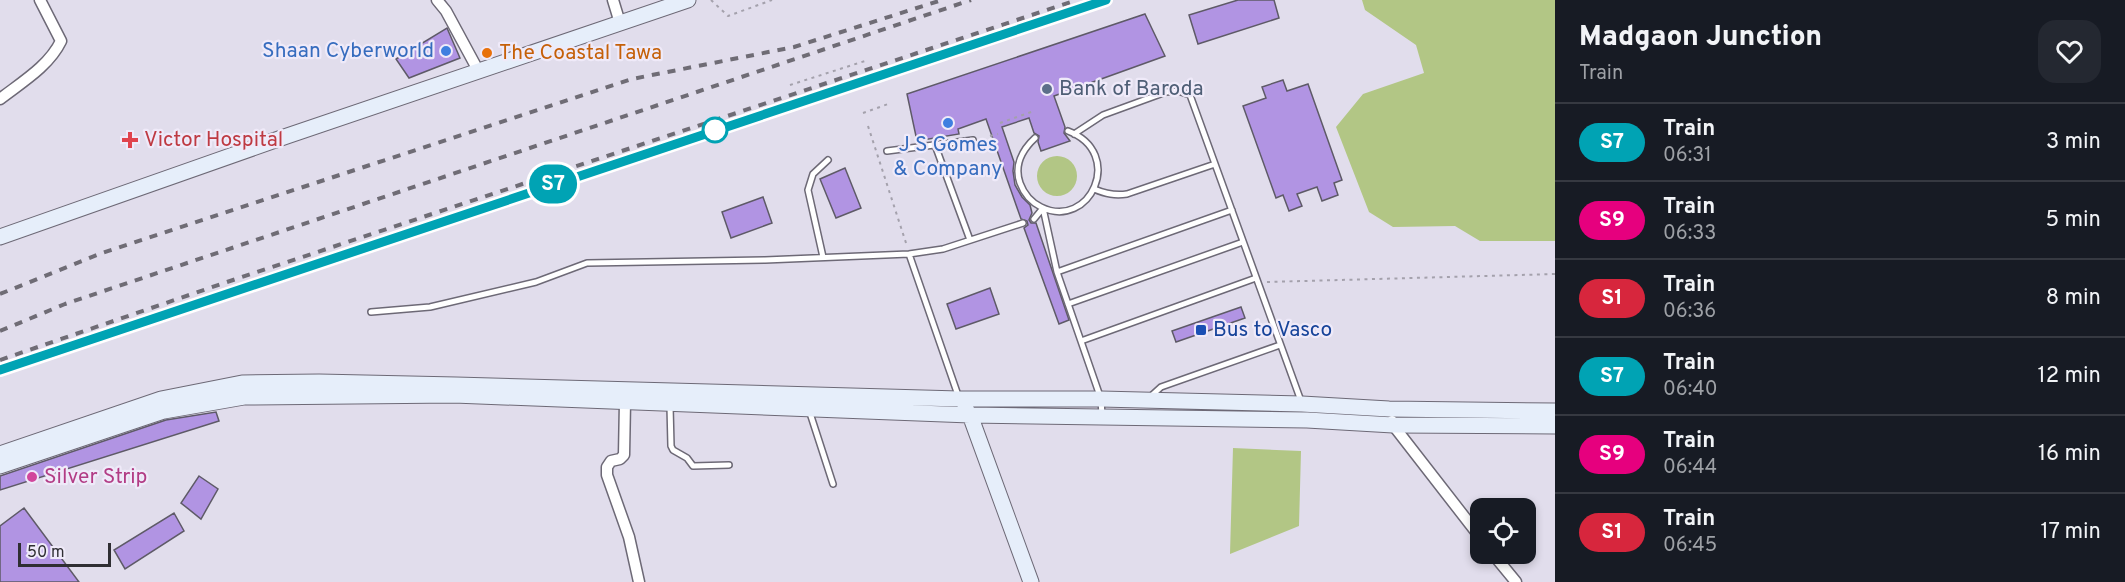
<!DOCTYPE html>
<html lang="en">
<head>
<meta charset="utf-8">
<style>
	body { margin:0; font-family:Overpass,sans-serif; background:#242831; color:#f1f3f6; height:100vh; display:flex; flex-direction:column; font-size:22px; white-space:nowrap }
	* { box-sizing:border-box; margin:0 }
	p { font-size:20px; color:#9ea1a6 }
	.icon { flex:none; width:33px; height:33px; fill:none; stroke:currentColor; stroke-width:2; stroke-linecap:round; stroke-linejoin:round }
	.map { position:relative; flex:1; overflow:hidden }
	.side { display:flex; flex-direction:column; background:#171b24; width:570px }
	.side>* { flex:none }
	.badge { padding:0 12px; border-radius:20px; font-size:21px; line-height:39px }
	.fabs { position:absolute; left:1470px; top:498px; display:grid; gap:12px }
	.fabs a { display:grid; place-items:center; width:66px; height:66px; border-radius:12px; background:#171b24; box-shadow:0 3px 9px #0003; font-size:30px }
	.scale { position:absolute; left:18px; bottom:15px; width:93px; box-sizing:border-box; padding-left:6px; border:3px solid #2f2e33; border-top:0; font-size:16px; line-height:21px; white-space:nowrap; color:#2f2e33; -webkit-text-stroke:4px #efeaf9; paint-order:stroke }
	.map>.badge { position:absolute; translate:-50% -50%; box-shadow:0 0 0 3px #fff }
	.round { display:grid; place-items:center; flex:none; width:63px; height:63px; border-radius:18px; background:#242831 }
	.head { display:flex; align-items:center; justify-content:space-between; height:102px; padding:0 24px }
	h1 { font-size:28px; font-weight:800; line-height:45px }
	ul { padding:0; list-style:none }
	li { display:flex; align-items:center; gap:18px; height:78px; padding:0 24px; border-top:2px solid #363941 }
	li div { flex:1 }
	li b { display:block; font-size:22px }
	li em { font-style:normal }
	li .badge { min-width:66px; font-weight:700; text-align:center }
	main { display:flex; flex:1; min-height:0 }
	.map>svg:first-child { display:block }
	.green { fill:#b2c685 }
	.building { fill:#b194e3; stroke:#5e5a67; stroke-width:1.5 }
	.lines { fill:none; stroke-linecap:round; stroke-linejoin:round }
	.lane-casing { stroke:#6d6976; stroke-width:8 }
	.street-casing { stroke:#6d6976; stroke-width:13 }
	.secondary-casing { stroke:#6d6976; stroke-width:17 }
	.path { stroke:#a4a1ac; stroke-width:2; stroke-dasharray:3 4.5; stroke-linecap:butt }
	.lane { stroke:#fff; stroke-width:5 }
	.street { stroke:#fff; stroke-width:10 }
	.secondary { stroke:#e6eefa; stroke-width:15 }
	.rail { stroke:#6f6c75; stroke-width:4; stroke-dasharray:8 8; stroke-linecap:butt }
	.line-casing { stroke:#fff; stroke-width:14 }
	.line { stroke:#00a3b4; stroke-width:9 }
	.shop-dot { fill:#3f7fe0; stroke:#efeaf9; stroke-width:2 }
	.food-dot { fill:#e8710a; stroke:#efeaf9; stroke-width:2 }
	.service-dot { fill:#5c6f8a; stroke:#efeaf9; stroke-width:2 }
	.stop-dot { fill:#fff; stroke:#00a3b4; stroke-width:3 }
	.health-dot { fill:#e0444e; stroke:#efeaf9; stroke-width:2 }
	.transit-dot { fill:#1a4fb4; stroke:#efeaf9; stroke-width:2 }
	.hotel-dot { fill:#d1479c; stroke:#efeaf9; stroke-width:2 }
	.labels { text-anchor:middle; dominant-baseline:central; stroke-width:4.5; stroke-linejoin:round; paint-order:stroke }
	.shop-label { font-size:21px; fill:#366cbe; stroke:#efeaf9; text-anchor:end }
	.food-label { font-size:21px; fill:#c56008; stroke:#efeaf9; text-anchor:start }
	.service-label { font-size:21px; fill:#4e5e75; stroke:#efeaf9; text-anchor:start }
	.health-label { font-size:21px; fill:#be3a42; stroke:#efeaf9; text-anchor:start }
	.transit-label { font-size:21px; fill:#164399; stroke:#efeaf9; text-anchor:start }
	.hotel-label { font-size:21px; fill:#b23c85; stroke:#efeaf9; text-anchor:start }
</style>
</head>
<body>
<main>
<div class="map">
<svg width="1555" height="582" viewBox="0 0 1555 582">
	<rect width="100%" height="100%" fill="#e1ddec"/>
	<!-- green -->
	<path class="green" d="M1362,0H1555V241H1480L1455,226L1393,227L1369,212L1336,127L1363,94L1424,73L1416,45L1365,10Z
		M1037 176a20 20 0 1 1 40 0a20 20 0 1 1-40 0Z
		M1233,448L1301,451L1299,526L1230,554Z"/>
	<!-- building -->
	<path class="building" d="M1238,0H1274L1279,18L1198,44L1189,15Z
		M1145,14L1165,56L1054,96L1065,127L1064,133L1070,141L1041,151L1038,142L1039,136L1034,133L1029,118L1002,127L1014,162L1013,171L1015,185L1022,197L1030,205L1032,213L1029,220L1031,223H1036L1069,320L1059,324L1024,228L1028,225L1027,221L1021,219L986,119L958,129L959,134L917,141L907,94Z
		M447,28L460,58L409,78L396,59Z
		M1283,80L1287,91L1308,84L1342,180L1334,183L1338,195L1322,201L1317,187L1297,194L1302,206L1289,211L1283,195L1276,198L1243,106L1266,98L1262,87Z
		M845,168L861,208L836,218L820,179Z
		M763,197L772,223L731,238L722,212Z
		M990,288L999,314L956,329L947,304Z
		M1241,307L1245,318L1176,342L1172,331Z
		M216,412L219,421L0,490V476L166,420Z
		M199,476L218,489L201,519L181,503Z
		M24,508L79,582H0V526Z
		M174,513L184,531L125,569L114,550Z"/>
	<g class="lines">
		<!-- lane casing -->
		<g class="lane-casing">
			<path id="lane" d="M1074,134L1103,115L1166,92L1178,91L1190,95L1301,401
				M1035,138C1022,150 1014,166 1020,183C1024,194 1031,202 1041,207C1090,231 1126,153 1068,131
				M935,145L970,240
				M887,151L973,140
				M1094,189C1106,194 1115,196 1127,194L1215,164
				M1043,208L1057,272L1101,399L1102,416
				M1034,219L1043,208
				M909,254L959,398
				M823,257L808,190L813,174L828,160
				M1057,272L1232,210
				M1068,304L1243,242
				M371,312L430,307L536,282L587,263L765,260L909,254L943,249L1023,223
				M1081,341L1256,278
				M1150,397L1161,387L1280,345
				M670,406L671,446L673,450L687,458L693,466L729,465
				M809,410L833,484"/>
		</g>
		<!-- street casing -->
		<g class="street-casing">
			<path id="street" d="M437,0L446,11L479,72
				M613,0L620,23
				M0,99C22,82 49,66 61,41L40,0
				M625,402L624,455L620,459L611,461L607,467V475L629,537L639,582
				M1392,421L1393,425L1480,537
				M1493,554L1516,582"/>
		</g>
		<!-- secondary casing -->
		<g class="secondary-casing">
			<path id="secondary" d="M0,237L287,136L688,0
				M965,408L970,415L1031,582
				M0,454L161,399L242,383L319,382L456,385L959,399H1101L1302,404L1389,409L1555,411
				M0,466L164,411L244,397L454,395L970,415L1307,420L1393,425L1555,426"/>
		</g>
		<!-- path -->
		<path class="path" d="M711,0L728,16L772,0
			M790,85L868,60
			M863,113L891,103
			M1000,123L1034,111
			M868,126L907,246
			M990,136L998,134
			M1267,282L1555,274"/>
		<!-- lane -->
		<use href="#lane" class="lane"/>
		<!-- street -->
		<use href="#street" class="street"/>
		<!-- secondary -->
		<use href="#secondary" class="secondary"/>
		<!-- rail -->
		<path class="rail" d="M0,294L102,253L632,79L794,47L942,0
			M0,331L65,304L971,0
			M0,360L224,283L1077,0
			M0,370L1106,0"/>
	</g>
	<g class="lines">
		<!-- line casing -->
		<g class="line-casing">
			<path id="line" d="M0,370L1106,0"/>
		</g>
		<!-- line -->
		<use href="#line" class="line"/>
	</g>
	<!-- markers -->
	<g class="shop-dot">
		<circle cx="446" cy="51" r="6"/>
		<circle cx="948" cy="123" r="6"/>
	</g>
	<circle class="food-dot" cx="487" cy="53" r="6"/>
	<circle class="service-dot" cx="1047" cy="89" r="6"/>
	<circle class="stop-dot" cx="715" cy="130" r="12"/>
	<path class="health-dot" d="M127 131h6v6h6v6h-6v6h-6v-6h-6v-6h6z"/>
	<rect class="transit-dot" x="1195" y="324" width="12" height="12" rx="3"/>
	<circle class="hotel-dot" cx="32" cy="477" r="6"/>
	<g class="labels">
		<!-- shop labels -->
		<g class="shop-label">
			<text x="434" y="51">Shaan Cyberworld</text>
			<text x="948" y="145" text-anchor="middle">J S Gomes<tspan x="948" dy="24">&amp; Company</tspan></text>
		</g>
		<!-- food labels -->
		<g class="food-label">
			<text x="499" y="53">The Coastal Tawa</text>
		</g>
		<!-- service labels -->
		<g class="service-label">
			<text x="1059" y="89">Bank of Baroda</text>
		</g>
		<!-- health labels -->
		<g class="health-label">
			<text x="144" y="140">Victor Hospital</text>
		</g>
		<!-- transit labels -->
		<g class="transit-label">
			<text x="1213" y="330">Bus to Vasco</text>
		</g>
		<!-- hotel labels -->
		<g class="hotel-label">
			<text x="44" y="477">Silver Strip</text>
		</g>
	</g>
</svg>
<div class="fabs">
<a><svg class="icon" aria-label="locate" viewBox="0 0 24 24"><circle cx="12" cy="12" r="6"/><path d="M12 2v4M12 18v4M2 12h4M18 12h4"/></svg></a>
</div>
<div class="scale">50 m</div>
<b class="badge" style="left:553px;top:184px;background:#00a3b4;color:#fff">S7</b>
</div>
<section class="side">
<div class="head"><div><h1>Madgaon Junction</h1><p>Train</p></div><a class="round"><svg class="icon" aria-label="heart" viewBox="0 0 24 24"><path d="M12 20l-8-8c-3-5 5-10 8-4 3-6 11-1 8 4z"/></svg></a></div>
<ul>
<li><span class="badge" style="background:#00a3b4;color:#fff">S7</span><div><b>Train</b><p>06:31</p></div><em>3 min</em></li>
<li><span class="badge" style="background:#e6007e;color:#fff">S9</span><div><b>Train</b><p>06:33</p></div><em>5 min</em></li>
<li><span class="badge" style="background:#d7263d;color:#fff">S1</span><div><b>Train</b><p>06:36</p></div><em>8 min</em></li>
<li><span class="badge" style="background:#00a3b4;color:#fff">S7</span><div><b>Train</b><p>06:40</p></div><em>12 min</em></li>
<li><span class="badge" style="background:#e6007e;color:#fff">S9</span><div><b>Train</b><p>06:44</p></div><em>16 min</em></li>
<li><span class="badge" style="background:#d7263d;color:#fff">S1</span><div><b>Train</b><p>06:45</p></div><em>17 min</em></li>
</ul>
</section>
</main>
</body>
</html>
